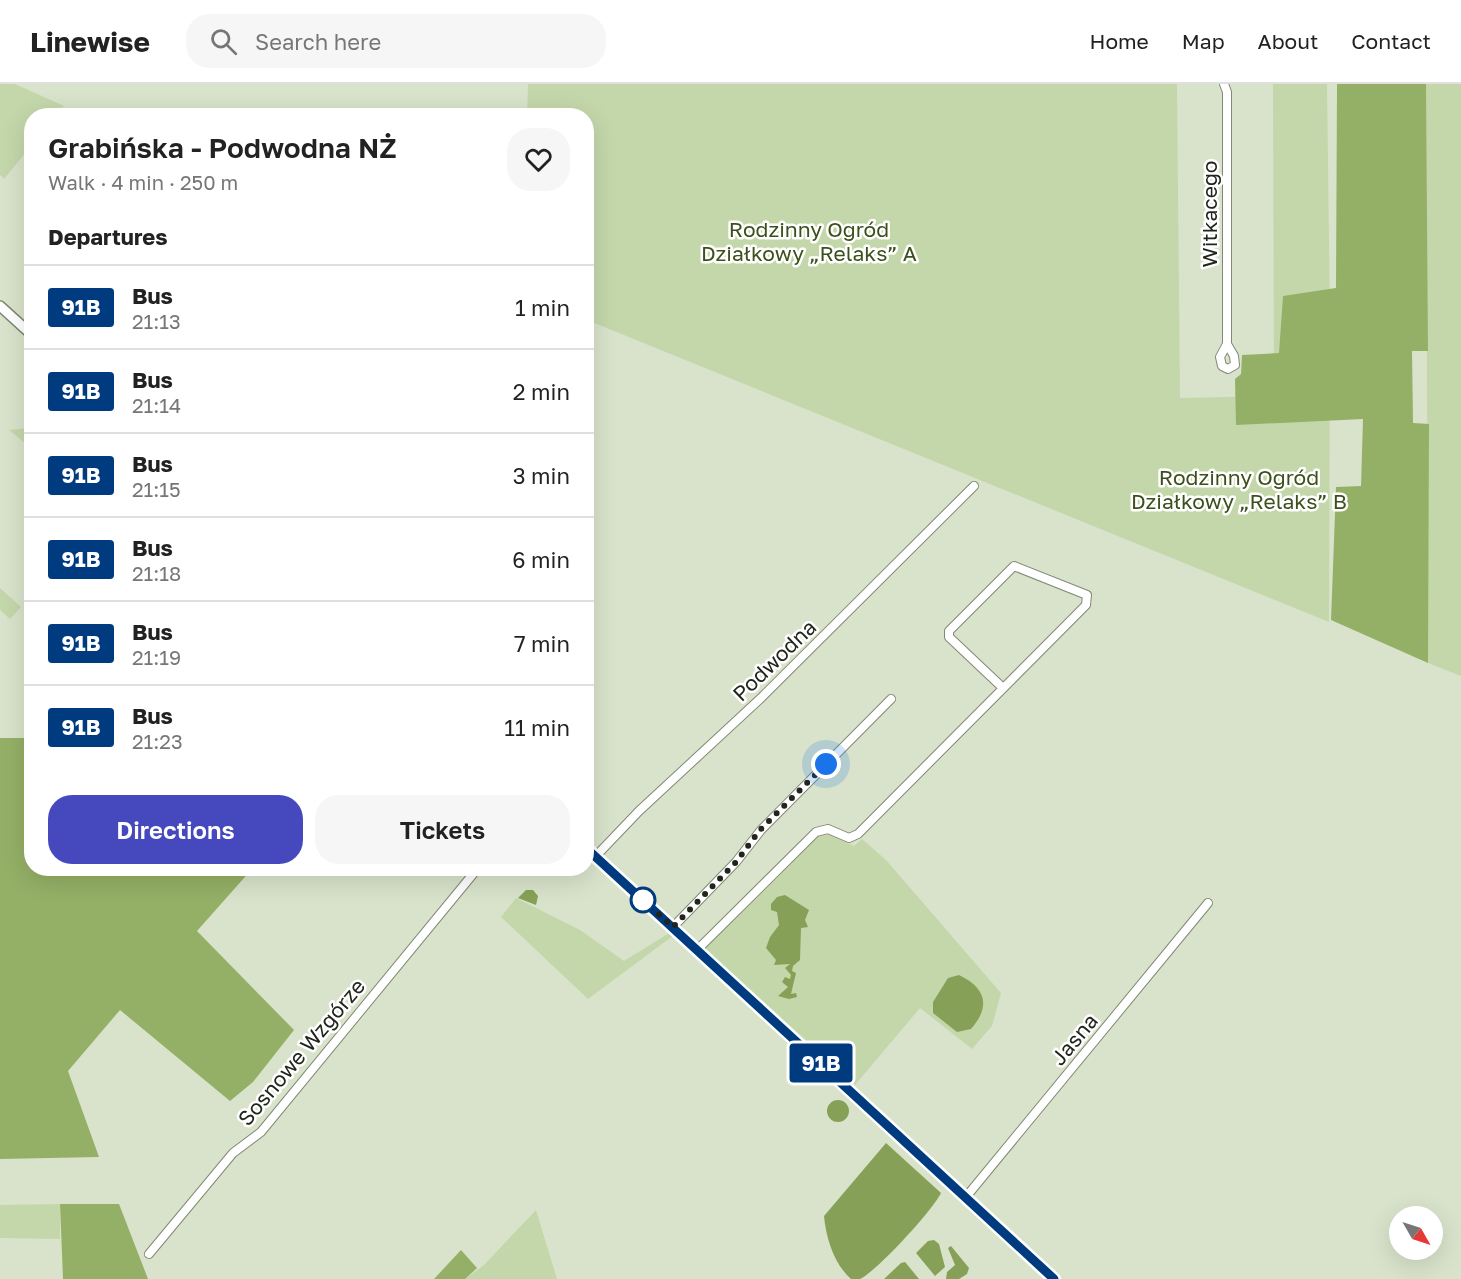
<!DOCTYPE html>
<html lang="en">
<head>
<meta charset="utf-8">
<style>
	body { margin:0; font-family:"Golos Text",sans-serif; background:#f6f6f6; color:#222; height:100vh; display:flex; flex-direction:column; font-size:22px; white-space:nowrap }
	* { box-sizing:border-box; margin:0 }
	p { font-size:20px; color:#767676 }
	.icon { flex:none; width:33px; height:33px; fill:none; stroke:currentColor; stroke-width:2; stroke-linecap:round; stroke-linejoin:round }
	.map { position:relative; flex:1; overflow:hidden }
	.sheet { position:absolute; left:24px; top:24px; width:570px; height:768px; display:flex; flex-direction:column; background:#fff; border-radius:24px; box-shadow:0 6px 24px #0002 }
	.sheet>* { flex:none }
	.badge { padding:0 12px; border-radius:4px; font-size:21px; line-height:39px }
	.needle { width:39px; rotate:129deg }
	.buttons { position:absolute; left:1389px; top:1122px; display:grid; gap:12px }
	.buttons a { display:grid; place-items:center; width:54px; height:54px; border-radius:50%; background:#fff; box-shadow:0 6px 24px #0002; font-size:30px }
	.you { position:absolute; width:30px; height:30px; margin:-15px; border:4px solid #fff; border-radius:50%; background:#1a73e8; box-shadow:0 0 0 9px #1a73e833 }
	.map>.badge { position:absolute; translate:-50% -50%; box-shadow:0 0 0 3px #fff }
	h2 { padding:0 24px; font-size:22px; line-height:54px }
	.round { display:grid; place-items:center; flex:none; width:63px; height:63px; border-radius:24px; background:#f6f6f6 }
	.overview { display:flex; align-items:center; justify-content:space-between; height:102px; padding:0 24px }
	h1 { font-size:28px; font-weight:600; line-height:45px }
	.cta { display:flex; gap:12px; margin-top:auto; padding:12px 24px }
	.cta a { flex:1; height:69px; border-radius:24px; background:#4649be; color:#fff; font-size:24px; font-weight:600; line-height:69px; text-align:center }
	.cta a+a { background:#f6f6f6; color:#222 }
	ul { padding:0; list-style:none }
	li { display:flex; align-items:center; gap:18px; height:84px; padding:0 24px; border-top:2px solid #e0e0e0 }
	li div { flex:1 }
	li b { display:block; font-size:22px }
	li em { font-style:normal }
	li .badge { min-width:66px; font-weight:700; text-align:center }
	header { display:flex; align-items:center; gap:36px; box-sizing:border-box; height:84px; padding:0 30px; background:#fff; border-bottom:2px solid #e0e0e0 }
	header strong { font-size:28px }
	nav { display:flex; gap:33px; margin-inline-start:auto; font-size:21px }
	.search { width:420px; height:54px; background:#f6f6f6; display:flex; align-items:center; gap:15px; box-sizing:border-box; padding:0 21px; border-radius:24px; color:#767676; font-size:22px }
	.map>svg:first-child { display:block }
	.green { fill:#c4d7aa }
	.forest { fill:#94b066 }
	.water { fill:#86a157 }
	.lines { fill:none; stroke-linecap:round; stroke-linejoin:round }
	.minor-casing { stroke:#808973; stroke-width:10 }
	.tertiary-casing { stroke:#808973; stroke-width:12 }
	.minor { stroke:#fff; stroke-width:8 }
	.tertiary { stroke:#fff; stroke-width:9 }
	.line-casing { stroke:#fff; stroke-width:14 }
	.line { stroke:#003b80; stroke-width:9 }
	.walk { stroke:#21251c; stroke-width:6; stroke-dasharray:0 10.8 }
	.stop-dot { fill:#fff; stroke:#003b80; stroke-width:3 }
	.labels { text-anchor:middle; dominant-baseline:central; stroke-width:5; stroke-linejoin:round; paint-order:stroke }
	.street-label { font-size:21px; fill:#21251c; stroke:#fff }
	.park-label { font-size:21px; fill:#3d4f1a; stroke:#fff }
</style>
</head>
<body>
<header>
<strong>Linewise</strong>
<div class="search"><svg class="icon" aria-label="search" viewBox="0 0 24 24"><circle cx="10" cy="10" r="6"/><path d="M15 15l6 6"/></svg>Search here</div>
<nav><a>Home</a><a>Map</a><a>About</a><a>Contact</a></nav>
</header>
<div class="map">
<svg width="1461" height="1195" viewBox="0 0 1461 1195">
	<rect width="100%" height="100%" fill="#d9e3cb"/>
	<!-- green -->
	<path class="green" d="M0,0H15L64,22L56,31L32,32L31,62L4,95L0,91Z
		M528,0H1177L1180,314L1274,312L1273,0H1327L1330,235L1329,538L587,236L586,32H527Z
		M1426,0H1461V592L1428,579Z
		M31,344V364L9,346Z
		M0,504L21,523L10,535L0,526Z
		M828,750L854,762L862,755L886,776L1001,909L992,942L972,965L920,924L855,1001L705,864L815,753Z
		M516,814L580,846L624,877L671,848L674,851L588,915L501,833Z
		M60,1120V1155L0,1154V1121Z
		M536,1126L557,1195H465L484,1181Z"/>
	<!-- forest -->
	<path class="forest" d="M1337,0H1426L1428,267H1412L1413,339L1429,340L1428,579L1331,536L1336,403L1361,402L1363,335L1236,341L1235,295L1241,290L1242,271L1279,269L1283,212L1336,204Z
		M31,648L32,784L252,785L197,847L294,946L253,998L230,1017L120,926L68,987L99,1073L0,1075V654H27Z
		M60,1120H119L148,1195H63Z
		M461,1166L477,1184L465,1195H434Z"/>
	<!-- water -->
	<path class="water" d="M526,806H533L538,812L536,821L518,814Z
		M785,811L809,826L805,836L808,843L801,844L800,876L793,882L792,887L796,889L791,910L796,909L797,913L789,915L778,912L788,903L782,898L785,893L790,895L791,891L785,884L790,880L774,881L776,876L766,864L770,853L779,841L777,828L771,826V820L777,813Z
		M959,891C986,904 991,922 971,945L957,948L933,929V918L948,894Z
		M827 1027a11 11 0 1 1 22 0a11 11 0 1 1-22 0Z
		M886,1059L941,1109C933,1126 876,1188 860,1195C859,1195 852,1195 851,1195C834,1180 826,1154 824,1132Z
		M934,1156L939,1160L945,1183L935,1192L916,1169L928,1157Z
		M951,1162L969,1184L967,1190L959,1195H946L947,1188L955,1181L948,1164Z
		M905,1178L919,1195H884L901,1179Z"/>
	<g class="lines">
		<!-- minor casing -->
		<g class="minor-casing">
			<path id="minor" d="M1224,0L1227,8V260L1220,273L1222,282L1228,285L1235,281L1234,272L1227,260
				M596,772L639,727L761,614L974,402
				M673,843L736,778L761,746L891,615
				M697,866L816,748L828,745L849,754L858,750L1086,521L1087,511L1014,482L949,547V553L1003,604
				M966,1113L1208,819
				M149,1170L233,1069L261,1048L478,784"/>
		</g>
		<!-- tertiary casing -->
		<g class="tertiary-casing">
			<path id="tertiary" d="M0,222L32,251
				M586,764L1054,1195"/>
		</g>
		<!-- minor -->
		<use href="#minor" class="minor"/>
		<!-- tertiary -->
		<use href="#tertiary" class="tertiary"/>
	</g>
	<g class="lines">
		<!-- line casing -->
		<g class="line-casing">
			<path id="line" d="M586,764L1054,1195"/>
		</g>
		<!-- line -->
		<use href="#line" class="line"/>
		<!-- walk -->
		<path class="walk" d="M643,816L673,843L736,778L760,746L826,680"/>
	</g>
	<!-- markers -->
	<circle class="stop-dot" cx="643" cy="816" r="12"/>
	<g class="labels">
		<!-- street labels -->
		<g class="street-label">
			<text transform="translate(1209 130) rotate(-90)">Witkacego</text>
			<text transform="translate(774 576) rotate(-44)">Podwodna</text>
			<text transform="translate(1074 955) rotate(-50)">Jasna</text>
			<text transform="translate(301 968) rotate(-50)">Sosnowe Wzgórze</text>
		</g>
		<!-- park labels -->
		<g class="park-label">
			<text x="809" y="145">Rodzinny Ogród<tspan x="809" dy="24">Działkowy „Relaks” A</tspan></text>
			<text x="1239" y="393">Rodzinny Ogród<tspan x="1239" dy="24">Działkowy „Relaks” B</tspan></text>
		</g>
	</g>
</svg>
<div class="buttons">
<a><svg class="needle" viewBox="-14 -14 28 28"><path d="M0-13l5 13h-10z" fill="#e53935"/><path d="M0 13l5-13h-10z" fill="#767676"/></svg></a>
</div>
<div class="you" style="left:826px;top:680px"></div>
<b class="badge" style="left:821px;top:979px;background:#003b80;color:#fff">91B</b>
<section class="sheet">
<div class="overview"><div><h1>Grabińska - Podwodna NŻ</h1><p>Walk · 4 min · 250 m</p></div><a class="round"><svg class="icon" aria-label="heart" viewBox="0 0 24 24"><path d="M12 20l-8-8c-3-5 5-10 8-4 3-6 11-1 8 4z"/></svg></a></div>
<h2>Departures</h2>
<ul>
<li><span class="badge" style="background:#003b80;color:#fff">91B</span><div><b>Bus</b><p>21:13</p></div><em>1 min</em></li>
<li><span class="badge" style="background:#003b80;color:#fff">91B</span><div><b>Bus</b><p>21:14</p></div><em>2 min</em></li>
<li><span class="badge" style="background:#003b80;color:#fff">91B</span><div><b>Bus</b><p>21:15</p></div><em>3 min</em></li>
<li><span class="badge" style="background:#003b80;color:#fff">91B</span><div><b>Bus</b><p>21:18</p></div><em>6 min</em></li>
<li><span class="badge" style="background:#003b80;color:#fff">91B</span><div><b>Bus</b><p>21:19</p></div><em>7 min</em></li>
<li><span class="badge" style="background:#003b80;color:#fff">91B</span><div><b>Bus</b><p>21:23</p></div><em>11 min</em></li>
</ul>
<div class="cta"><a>Directions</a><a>Tickets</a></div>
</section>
</div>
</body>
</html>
